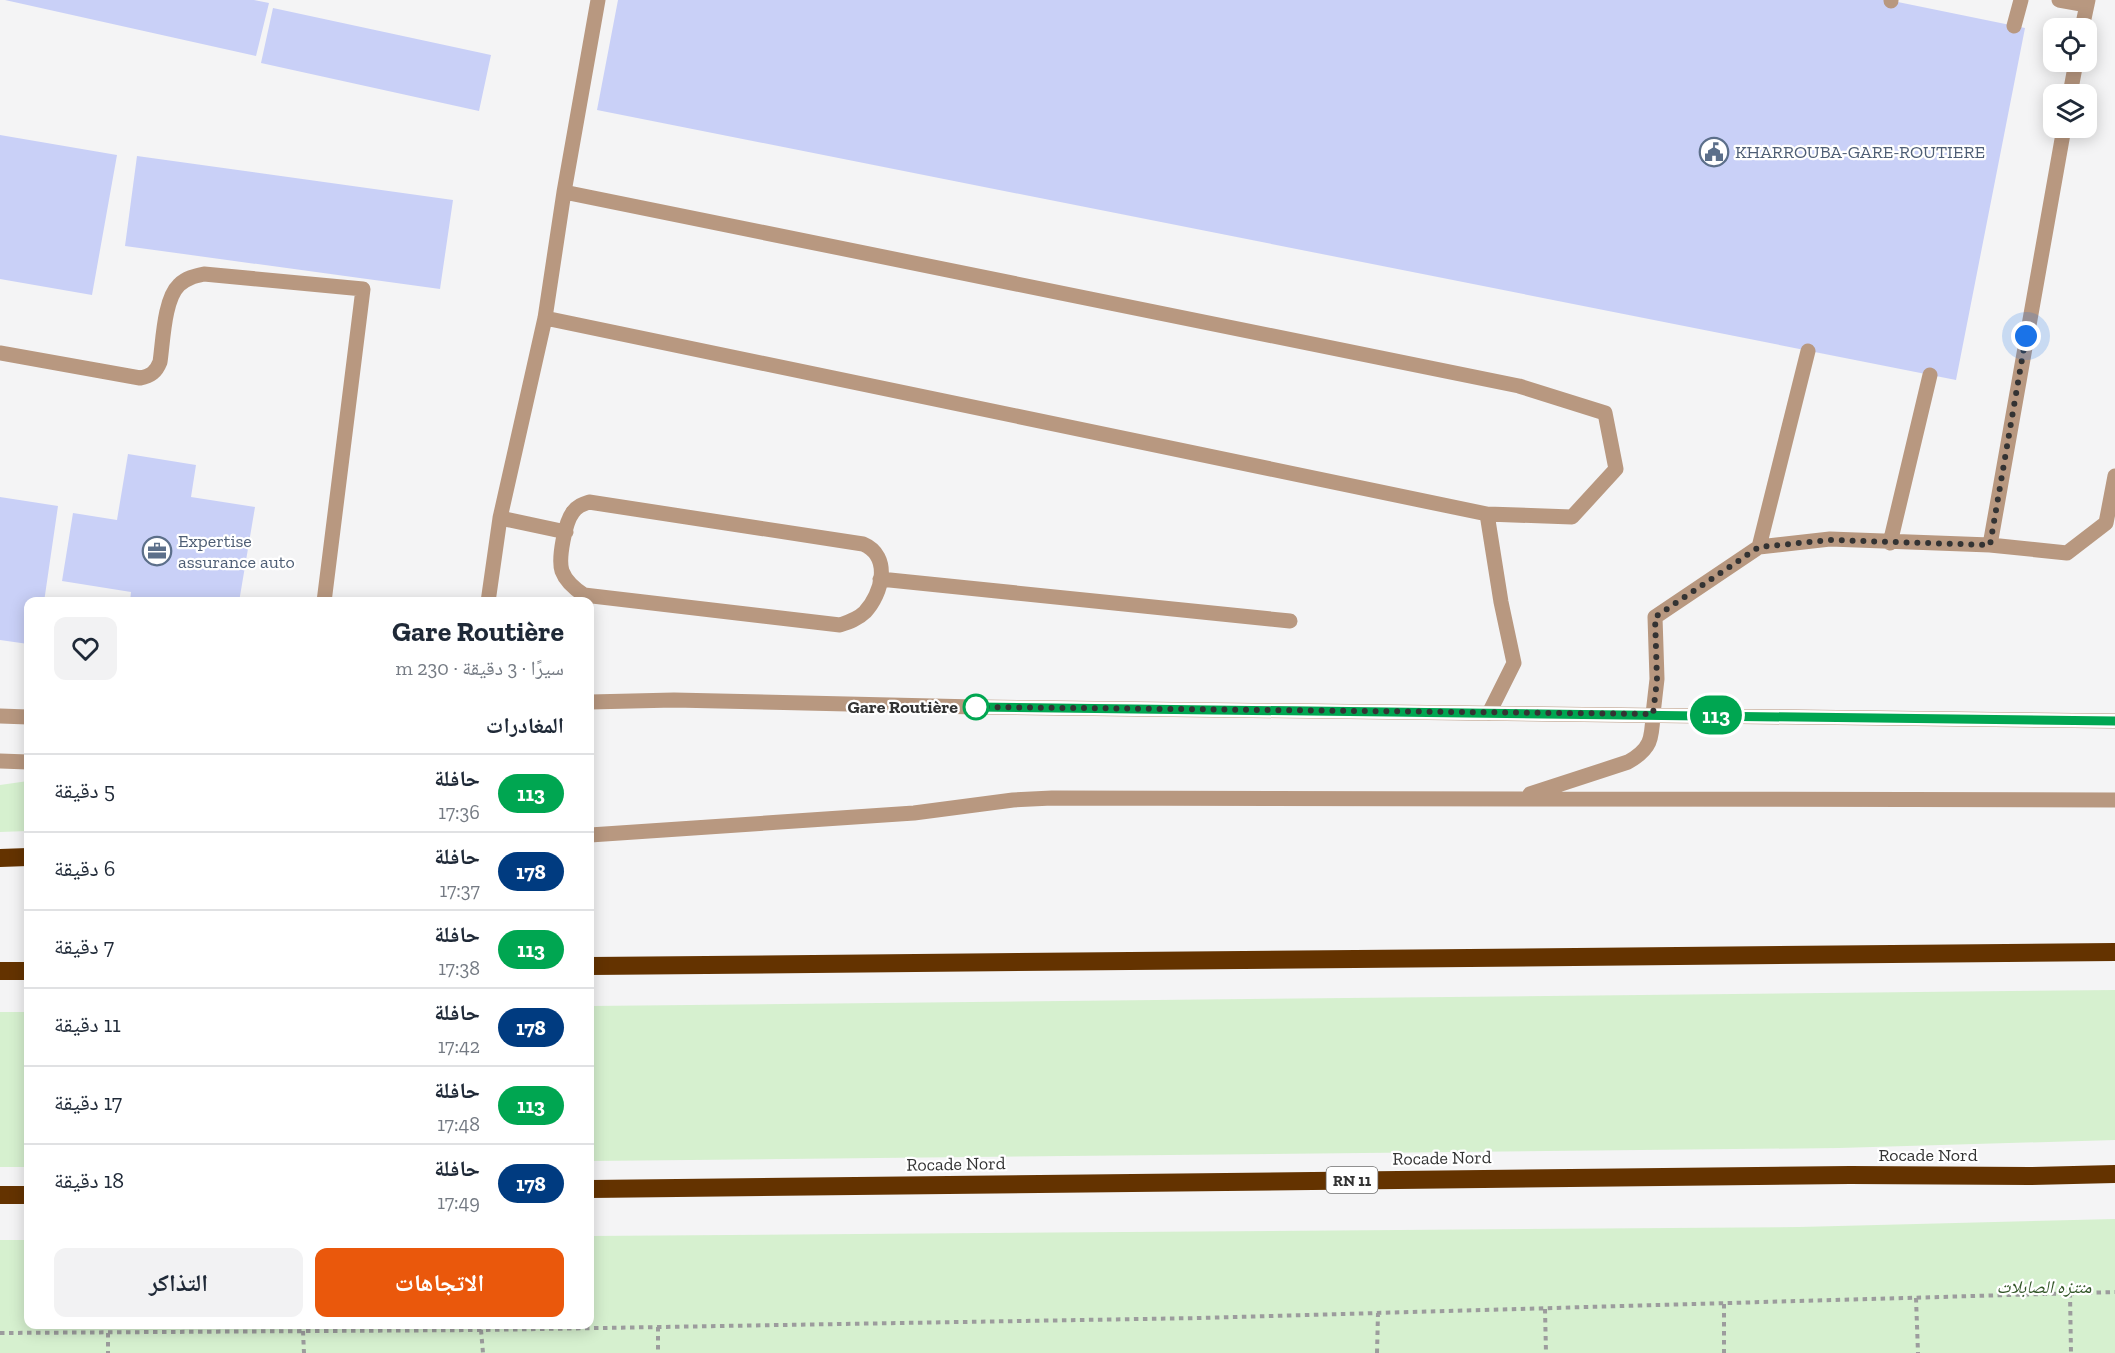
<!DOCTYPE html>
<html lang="ar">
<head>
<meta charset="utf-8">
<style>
	body { margin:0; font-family:"Zilla Slab","Noto Naskh Arabic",serif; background:#f2f2f3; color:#1f2937; direction:rtl; height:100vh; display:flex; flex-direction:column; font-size:22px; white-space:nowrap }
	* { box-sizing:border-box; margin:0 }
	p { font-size:20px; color:#747a83 }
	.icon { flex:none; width:33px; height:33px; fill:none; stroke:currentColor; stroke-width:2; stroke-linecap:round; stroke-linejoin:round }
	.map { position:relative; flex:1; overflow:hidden; direction:ltr }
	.panel { position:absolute; left:24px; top:597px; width:570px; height:732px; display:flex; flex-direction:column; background:#fff; border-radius:12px; box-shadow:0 3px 15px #0003; direction:rtl }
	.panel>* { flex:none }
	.badge { padding:0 12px; border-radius:20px; font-size:21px; line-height:39px }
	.buttons { position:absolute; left:2043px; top:18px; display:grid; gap:12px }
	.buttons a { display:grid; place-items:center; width:54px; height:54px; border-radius:12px; background:#fff; box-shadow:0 3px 15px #0003; font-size:30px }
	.you { position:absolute; width:30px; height:30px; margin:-15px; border:4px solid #fff; border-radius:50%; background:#1a73e8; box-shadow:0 0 0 9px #1a73e833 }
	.map>.badge { position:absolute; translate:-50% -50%; box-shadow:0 0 0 3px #fff }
	h2 { padding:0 30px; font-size:22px; line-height:54px }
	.round { display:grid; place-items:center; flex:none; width:63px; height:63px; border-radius:12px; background:#f2f2f3 }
	.head { display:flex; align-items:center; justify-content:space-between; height:102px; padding:0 30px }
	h1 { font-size:28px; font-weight:700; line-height:45px }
	.cta { display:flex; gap:12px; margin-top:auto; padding:12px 30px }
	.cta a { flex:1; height:69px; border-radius:12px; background:#ea580c; color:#fff; font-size:24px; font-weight:700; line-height:69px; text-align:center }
	.cta a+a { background:#f2f2f3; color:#1f2937 }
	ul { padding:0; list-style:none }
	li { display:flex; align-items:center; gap:18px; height:78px; padding:0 30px; border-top:2px solid #e0e1e3 }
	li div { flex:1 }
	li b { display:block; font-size:22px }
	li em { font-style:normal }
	li .badge { min-width:66px; font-weight:700; text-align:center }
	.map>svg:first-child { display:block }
	.green { fill:#d6f0cf }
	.building { fill:#c9d0f7 }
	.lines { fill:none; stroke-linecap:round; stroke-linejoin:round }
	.path { stroke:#9c9c9d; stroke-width:4; stroke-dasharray:4.5 4.5; stroke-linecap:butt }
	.service { stroke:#b89880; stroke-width:15 }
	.tertiary { stroke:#b89880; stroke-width:15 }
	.motorway { stroke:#643300; stroke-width:18 }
	.line-casing { stroke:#fff; stroke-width:14 }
	.line { stroke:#00a651; stroke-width:9 }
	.walk { stroke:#333; stroke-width:6; stroke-dasharray:0 10.8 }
	.stop-dot { fill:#fff; stroke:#00a651; stroke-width:3 }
	.labels { text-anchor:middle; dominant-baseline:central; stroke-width:4.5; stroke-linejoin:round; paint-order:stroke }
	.shield { fill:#fff; stroke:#707070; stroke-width:1.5 }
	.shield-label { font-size:16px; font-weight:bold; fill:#333 }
	.service-label { font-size:18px; fill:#4e5e75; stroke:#fff; text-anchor:start }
	.stop-label { font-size:18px; font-weight:bold; fill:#333; stroke:#fff; text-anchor:end }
	.street-label { font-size:18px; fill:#333; stroke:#fff }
	.park-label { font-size:18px; font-style:italic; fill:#325527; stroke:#fff }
</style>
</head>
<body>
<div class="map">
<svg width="2115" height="1353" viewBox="0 0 2115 1353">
	<rect width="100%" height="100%" fill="#f4f4f5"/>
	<!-- green -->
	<path class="green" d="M28,781V831L0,832V785Z
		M2115,990V1140L1839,1148L590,1161V1006Z
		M0,1012H28V1167H0Z
		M2115,1219V1353H0V1240H28V1324H590V1236L1799,1227Z"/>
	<!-- building -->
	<path class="building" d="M5,0H254L269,3L256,56Z
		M618,0H1888L2025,28L1956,380L597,110Z
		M273,8L491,55L479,111L261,63Z
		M0,135L117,155L92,295L0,279Z
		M137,156L453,200L440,289L125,246Z
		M128,454L196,465L191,497L255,507L239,602H130L131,592L62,581L73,513L117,520Z
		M0,497L58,506L44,602H28V644L0,640Z"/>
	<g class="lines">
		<!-- path -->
		<path class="path" d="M2070,1293L2071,1353
			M1916,1298L1918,1353
			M1724,1304V1353
			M1545,1309L1546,1353
			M658,1327V1353
			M481,1330L483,1353
			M303,1331L304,1353
			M0,1333L481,1330L1201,1318L2115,1292
			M108,1333V1353
			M1377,1353L1378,1313"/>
		<!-- service -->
		<path class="service" d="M2059,0L2087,5
			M1891,1V0
			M2014,26L2021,0
			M2082,28L2088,0
			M2070,94L2076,62
			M545,318L1487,514L1572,517L1616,469L1605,413L1519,386L564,192
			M0,353L140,378C151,376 156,372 160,362C163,342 164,299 179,285C186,278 195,276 204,274L363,289L324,602
			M589,502L863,544C892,556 882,594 865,612C858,619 849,622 840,625L584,595C575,589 566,582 562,571C558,559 565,522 573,512C577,506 583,504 589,502Z
			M1487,514L1501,602L1514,663L1489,713
			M500,518L566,532
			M1890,543L1930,375
			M1990,545L2064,128
			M1759,547L1808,351
			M880,579L1290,621
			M488,602L500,518L545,318L564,192L598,0
			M1653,714L1657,679L1655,617L1759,547L1830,539L1990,545L2067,553L2106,523L2115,476"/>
		<!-- tertiary -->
		<path class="tertiary" d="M590,702L674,700L976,707L2115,721
			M0,716L28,717
			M0,761L28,762
			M1530,794L1628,762C1651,749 1652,739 1653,714
			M590,835L914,813L1013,800L1052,798L2115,800"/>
		<!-- motorway -->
		<path class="motorway" d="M0,858L28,857
			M590,966L2115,952
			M0,971H28
			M590,1189L1850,1175L2030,1176L2115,1174
			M0,1195H28"/>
	</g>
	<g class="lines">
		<!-- line casing -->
		<g class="line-casing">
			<path id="line" d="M976,707L2115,721"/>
		</g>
		<!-- line -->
		<use href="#line" class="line"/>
		<!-- walk -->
		<path class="walk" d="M976,707L1653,714L1657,680L1655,617L1759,547L1830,540L1990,545L2026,336"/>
	</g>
	<!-- icons -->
	<defs>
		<g id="civic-ring" transform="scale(1.5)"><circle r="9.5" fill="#fff" stroke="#5c6f8a" stroke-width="1.5"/><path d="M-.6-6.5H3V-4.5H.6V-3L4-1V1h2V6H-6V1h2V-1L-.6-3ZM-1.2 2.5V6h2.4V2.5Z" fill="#5c6f8a"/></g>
		<g id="office-ring" transform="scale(1.5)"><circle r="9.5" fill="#fff" stroke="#5c6f8a" stroke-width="1.5"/><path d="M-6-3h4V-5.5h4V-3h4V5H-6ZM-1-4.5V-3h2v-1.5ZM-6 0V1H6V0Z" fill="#5c6f8a"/></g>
	</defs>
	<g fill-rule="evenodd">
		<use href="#civic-ring" x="1714" y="152"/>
		<use href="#office-ring" x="157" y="551"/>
	</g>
	<!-- markers -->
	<circle class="stop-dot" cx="976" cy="707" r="12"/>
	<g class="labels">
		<!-- shield labels -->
		<rect class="shield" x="1326.5" y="1167" width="51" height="26" rx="4.5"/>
		<g class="shield-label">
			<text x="1352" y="1180">RN 11</text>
		</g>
		<!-- service labels -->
		<g class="service-label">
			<text x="1735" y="152">KHARROUBA-GARE-ROUTIERE</text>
			<text x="178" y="541">Expertise<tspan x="178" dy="21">assurance auto</tspan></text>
		</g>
		<!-- stop labels -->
		<g class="stop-label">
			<text x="958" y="707">Gare Routière</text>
		</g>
		<!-- street labels -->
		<g class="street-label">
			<text x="1928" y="1155">Rocade Nord</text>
			<text transform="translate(1442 1158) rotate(-1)">Rocade Nord</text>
			<text transform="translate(956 1164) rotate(-1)">Rocade Nord</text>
		</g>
		<!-- park labels -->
		<g class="park-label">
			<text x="2044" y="1287">منتزه الصابلات</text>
		</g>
	</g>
</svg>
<div class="buttons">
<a><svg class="icon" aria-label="locate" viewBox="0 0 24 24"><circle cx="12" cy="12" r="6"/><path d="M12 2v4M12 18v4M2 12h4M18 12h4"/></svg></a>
<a><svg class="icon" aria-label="layers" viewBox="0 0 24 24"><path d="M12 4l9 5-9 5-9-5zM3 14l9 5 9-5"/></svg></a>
</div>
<div class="you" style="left:2026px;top:336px"></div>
<b class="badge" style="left:1716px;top:715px;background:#00a651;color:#fff">113</b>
<section class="panel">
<div class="head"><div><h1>Gare Routière</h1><p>سيرًا · 3 دقيقة · 230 m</p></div><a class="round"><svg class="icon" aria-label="heart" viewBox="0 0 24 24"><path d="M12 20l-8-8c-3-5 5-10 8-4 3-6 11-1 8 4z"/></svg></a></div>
<h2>المغادرات</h2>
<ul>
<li><span class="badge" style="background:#00a651;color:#fff">113</span><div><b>حافلة</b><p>17:36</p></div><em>5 دقيقة</em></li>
<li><span class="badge" style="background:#003b80;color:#fff">178</span><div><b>حافلة</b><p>17:37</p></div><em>6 دقيقة</em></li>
<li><span class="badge" style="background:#00a651;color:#fff">113</span><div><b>حافلة</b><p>17:38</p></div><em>7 دقيقة</em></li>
<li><span class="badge" style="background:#003b80;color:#fff">178</span><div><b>حافلة</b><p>17:42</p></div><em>11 دقيقة</em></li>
<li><span class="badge" style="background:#00a651;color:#fff">113</span><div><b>حافلة</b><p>17:48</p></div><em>17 دقيقة</em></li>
<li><span class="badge" style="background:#003b80;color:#fff">178</span><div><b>حافلة</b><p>17:49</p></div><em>18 دقيقة</em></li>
</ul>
<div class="cta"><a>الاتجاهات</a><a>التذاكر</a></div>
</section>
</div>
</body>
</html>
